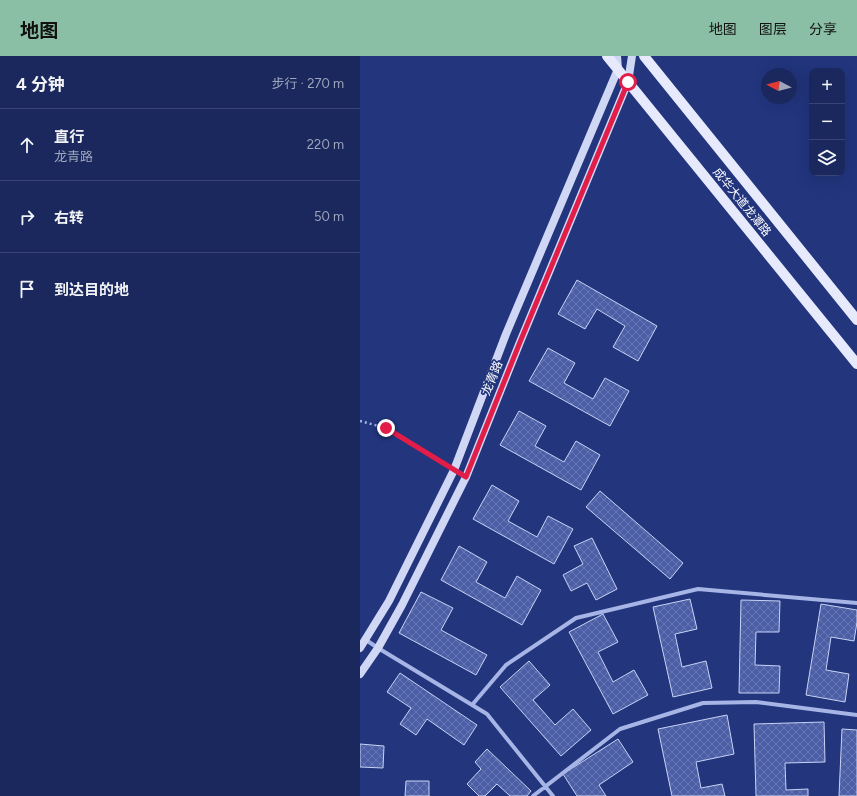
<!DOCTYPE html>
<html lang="zh">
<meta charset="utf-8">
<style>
body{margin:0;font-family:Figtree,"Noto Sans SC",sans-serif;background:#233064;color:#f1f3f6}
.controls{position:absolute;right:12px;top:12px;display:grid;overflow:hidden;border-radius:8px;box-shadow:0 4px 16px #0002}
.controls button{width:36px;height:36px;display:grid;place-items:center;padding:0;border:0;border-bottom:1px solid #384473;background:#1a285e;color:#f1f3f6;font:20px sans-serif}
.compass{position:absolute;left:401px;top:12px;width:36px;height:36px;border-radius:50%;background:#1a285e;box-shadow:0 4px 16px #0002;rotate:277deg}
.stop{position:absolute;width:12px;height:12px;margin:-9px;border:3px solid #e11d48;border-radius:50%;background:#fff}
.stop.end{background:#e11d48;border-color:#fff;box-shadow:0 1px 4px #0008}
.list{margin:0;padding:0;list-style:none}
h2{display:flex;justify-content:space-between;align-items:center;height:52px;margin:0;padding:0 16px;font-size:17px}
h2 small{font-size:13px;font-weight:400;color:#9fa6bc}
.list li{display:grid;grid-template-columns:26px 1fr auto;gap:12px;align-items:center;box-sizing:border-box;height:72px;padding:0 16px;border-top:1px solid #384473}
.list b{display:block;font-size:15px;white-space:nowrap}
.list p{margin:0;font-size:13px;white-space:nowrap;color:#9fa6bc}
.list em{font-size:13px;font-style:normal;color:#9fa6bc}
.icon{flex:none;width:22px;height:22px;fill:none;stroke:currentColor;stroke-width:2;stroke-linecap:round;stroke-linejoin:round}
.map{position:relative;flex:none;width:497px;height:740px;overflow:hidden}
header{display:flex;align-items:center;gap:24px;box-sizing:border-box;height:56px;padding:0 20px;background:#8abfa5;color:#111}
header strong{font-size:19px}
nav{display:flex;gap:22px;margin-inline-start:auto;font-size:14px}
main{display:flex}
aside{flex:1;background:#1a285e}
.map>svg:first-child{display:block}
.building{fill:url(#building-cross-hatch);stroke:#c9d3f5}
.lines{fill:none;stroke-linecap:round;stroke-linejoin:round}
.path{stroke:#a6b4e6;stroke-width:2.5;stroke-dasharray:2 3;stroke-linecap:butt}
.street{stroke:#a6b4e6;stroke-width:4}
.secondary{stroke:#d0d7f5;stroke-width:8}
.primary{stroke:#e7eafd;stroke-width:10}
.route{stroke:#e11d48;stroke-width:5}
.labels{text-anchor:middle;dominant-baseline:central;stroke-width:3.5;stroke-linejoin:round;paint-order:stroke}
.street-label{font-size:12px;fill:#fff;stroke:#22357d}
</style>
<header>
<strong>地图</strong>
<nav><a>地图</a><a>图层</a><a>分享</a></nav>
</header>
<main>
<aside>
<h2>4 分钟<small>步行 · 270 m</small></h2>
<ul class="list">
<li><svg class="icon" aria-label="ahead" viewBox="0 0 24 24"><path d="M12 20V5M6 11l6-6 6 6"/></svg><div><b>直行</b><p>龙青路</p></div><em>220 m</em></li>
<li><svg class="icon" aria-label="right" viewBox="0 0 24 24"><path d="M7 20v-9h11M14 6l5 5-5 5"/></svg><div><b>右转</b></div><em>50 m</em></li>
<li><svg class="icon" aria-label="arrive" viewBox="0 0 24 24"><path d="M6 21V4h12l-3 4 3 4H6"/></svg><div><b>到达目的地</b></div></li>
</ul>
</aside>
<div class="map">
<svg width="497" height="740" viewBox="0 0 497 740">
<defs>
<pattern id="building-cross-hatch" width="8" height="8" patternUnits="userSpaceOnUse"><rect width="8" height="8" fill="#4b5ea6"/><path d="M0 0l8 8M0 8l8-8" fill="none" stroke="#6676b3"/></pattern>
</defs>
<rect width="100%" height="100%" fill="#22357d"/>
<path class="building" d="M 217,224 L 297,270 L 278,305 L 253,291 L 265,270 L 237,253 L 225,273 L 198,258 Z
M 188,292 L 215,307 L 204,327 L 233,343 L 245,322 L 269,335 L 250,370 L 169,325 Z
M 159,355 L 186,370 L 175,390 L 204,406 L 216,385 L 240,399 L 221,434 L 140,389 Z
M 132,429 L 159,445 L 148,465 L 177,481 L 188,460 L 213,473 L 194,508 L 113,463 Z
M 240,435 L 323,507 L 310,523 L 226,451 Z
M 232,482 L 257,533 L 236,544 L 227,527 L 211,535 L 203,519 L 223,508 L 214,490 Z
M 99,490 L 127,506 L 116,526 L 145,542 L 157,520 L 181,534 L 162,569 L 81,524 Z
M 61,536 L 93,552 L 81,574 L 127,599 L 116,619 L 39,577 Z
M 330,543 L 337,573 L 315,578 L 322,611 L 346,605 L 352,632 L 313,641 L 293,551 Z
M 381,544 L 420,545 L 419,576 L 396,576 L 395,609 L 420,610 L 419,637 L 379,637 Z
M 461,548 L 497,554 L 497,566 L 494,585 L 471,581 L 466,614 L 489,618 L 485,646 L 446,639 Z
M 243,558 L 258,586 L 238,596 L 253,626 L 274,614 L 288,639 L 253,658 L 209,576 Z
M 169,605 L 190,629 L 173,644 L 195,669 L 213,653 L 231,674 L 201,700 L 140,631 Z
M 40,617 L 117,669 L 104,689 L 67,663 L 56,679 L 40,668 L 51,652 L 27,636 Z
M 367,659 L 374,698 L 336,706 L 341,732 L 362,728 L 365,740 L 312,740 L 298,673 Z
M 464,666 L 465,706 L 425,707 L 426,734 L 448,733 L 448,740 L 396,740 L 394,668 Z
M 482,673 L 497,674 L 497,740 L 479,740 Z
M 258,683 L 273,706 L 239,729 L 246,740 L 217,740 L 203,718 Z
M 0,688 L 24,690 L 23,712 L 0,711 Z
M 127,693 L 171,735 L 167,740 L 150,740 L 137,728 L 125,740 L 119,740 L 107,728 L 121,713 L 115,706 Z
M 46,725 L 69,725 L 69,740 L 45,740 Z"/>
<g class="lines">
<path class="path" d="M 0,365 L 26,372 L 86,410"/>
<path class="street" d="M 6,584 L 18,592 L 127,658 L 193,740
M 112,649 L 146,609 L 216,562 L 338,533 L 497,547
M 173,740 L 260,673 L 343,647 L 396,646 L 497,659"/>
<path class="secondary" d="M 0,592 L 29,545 L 94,414 L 146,278 L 258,13 L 257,0
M 0,618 L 18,592 L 42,549 L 106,421 L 160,286 L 268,26 L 272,0"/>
<path class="primary" d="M 247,0 L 497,308
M 284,0 L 497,264"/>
</g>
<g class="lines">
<path class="route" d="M 26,372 L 106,421 L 160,286 L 268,26"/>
</g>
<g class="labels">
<g class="street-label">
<text transform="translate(382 146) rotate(51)">成华大道龙潭路</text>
<text transform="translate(132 322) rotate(-68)">龙青路</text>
</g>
</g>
</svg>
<div class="controls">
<button>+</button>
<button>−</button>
<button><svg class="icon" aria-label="layers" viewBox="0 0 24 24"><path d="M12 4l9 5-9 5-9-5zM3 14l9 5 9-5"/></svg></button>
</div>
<svg class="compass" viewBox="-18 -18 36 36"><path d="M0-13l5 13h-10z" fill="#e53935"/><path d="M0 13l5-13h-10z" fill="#9fa6bc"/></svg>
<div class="stop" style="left:268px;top:26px"></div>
<div class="stop end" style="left:26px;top:372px"></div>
</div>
</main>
